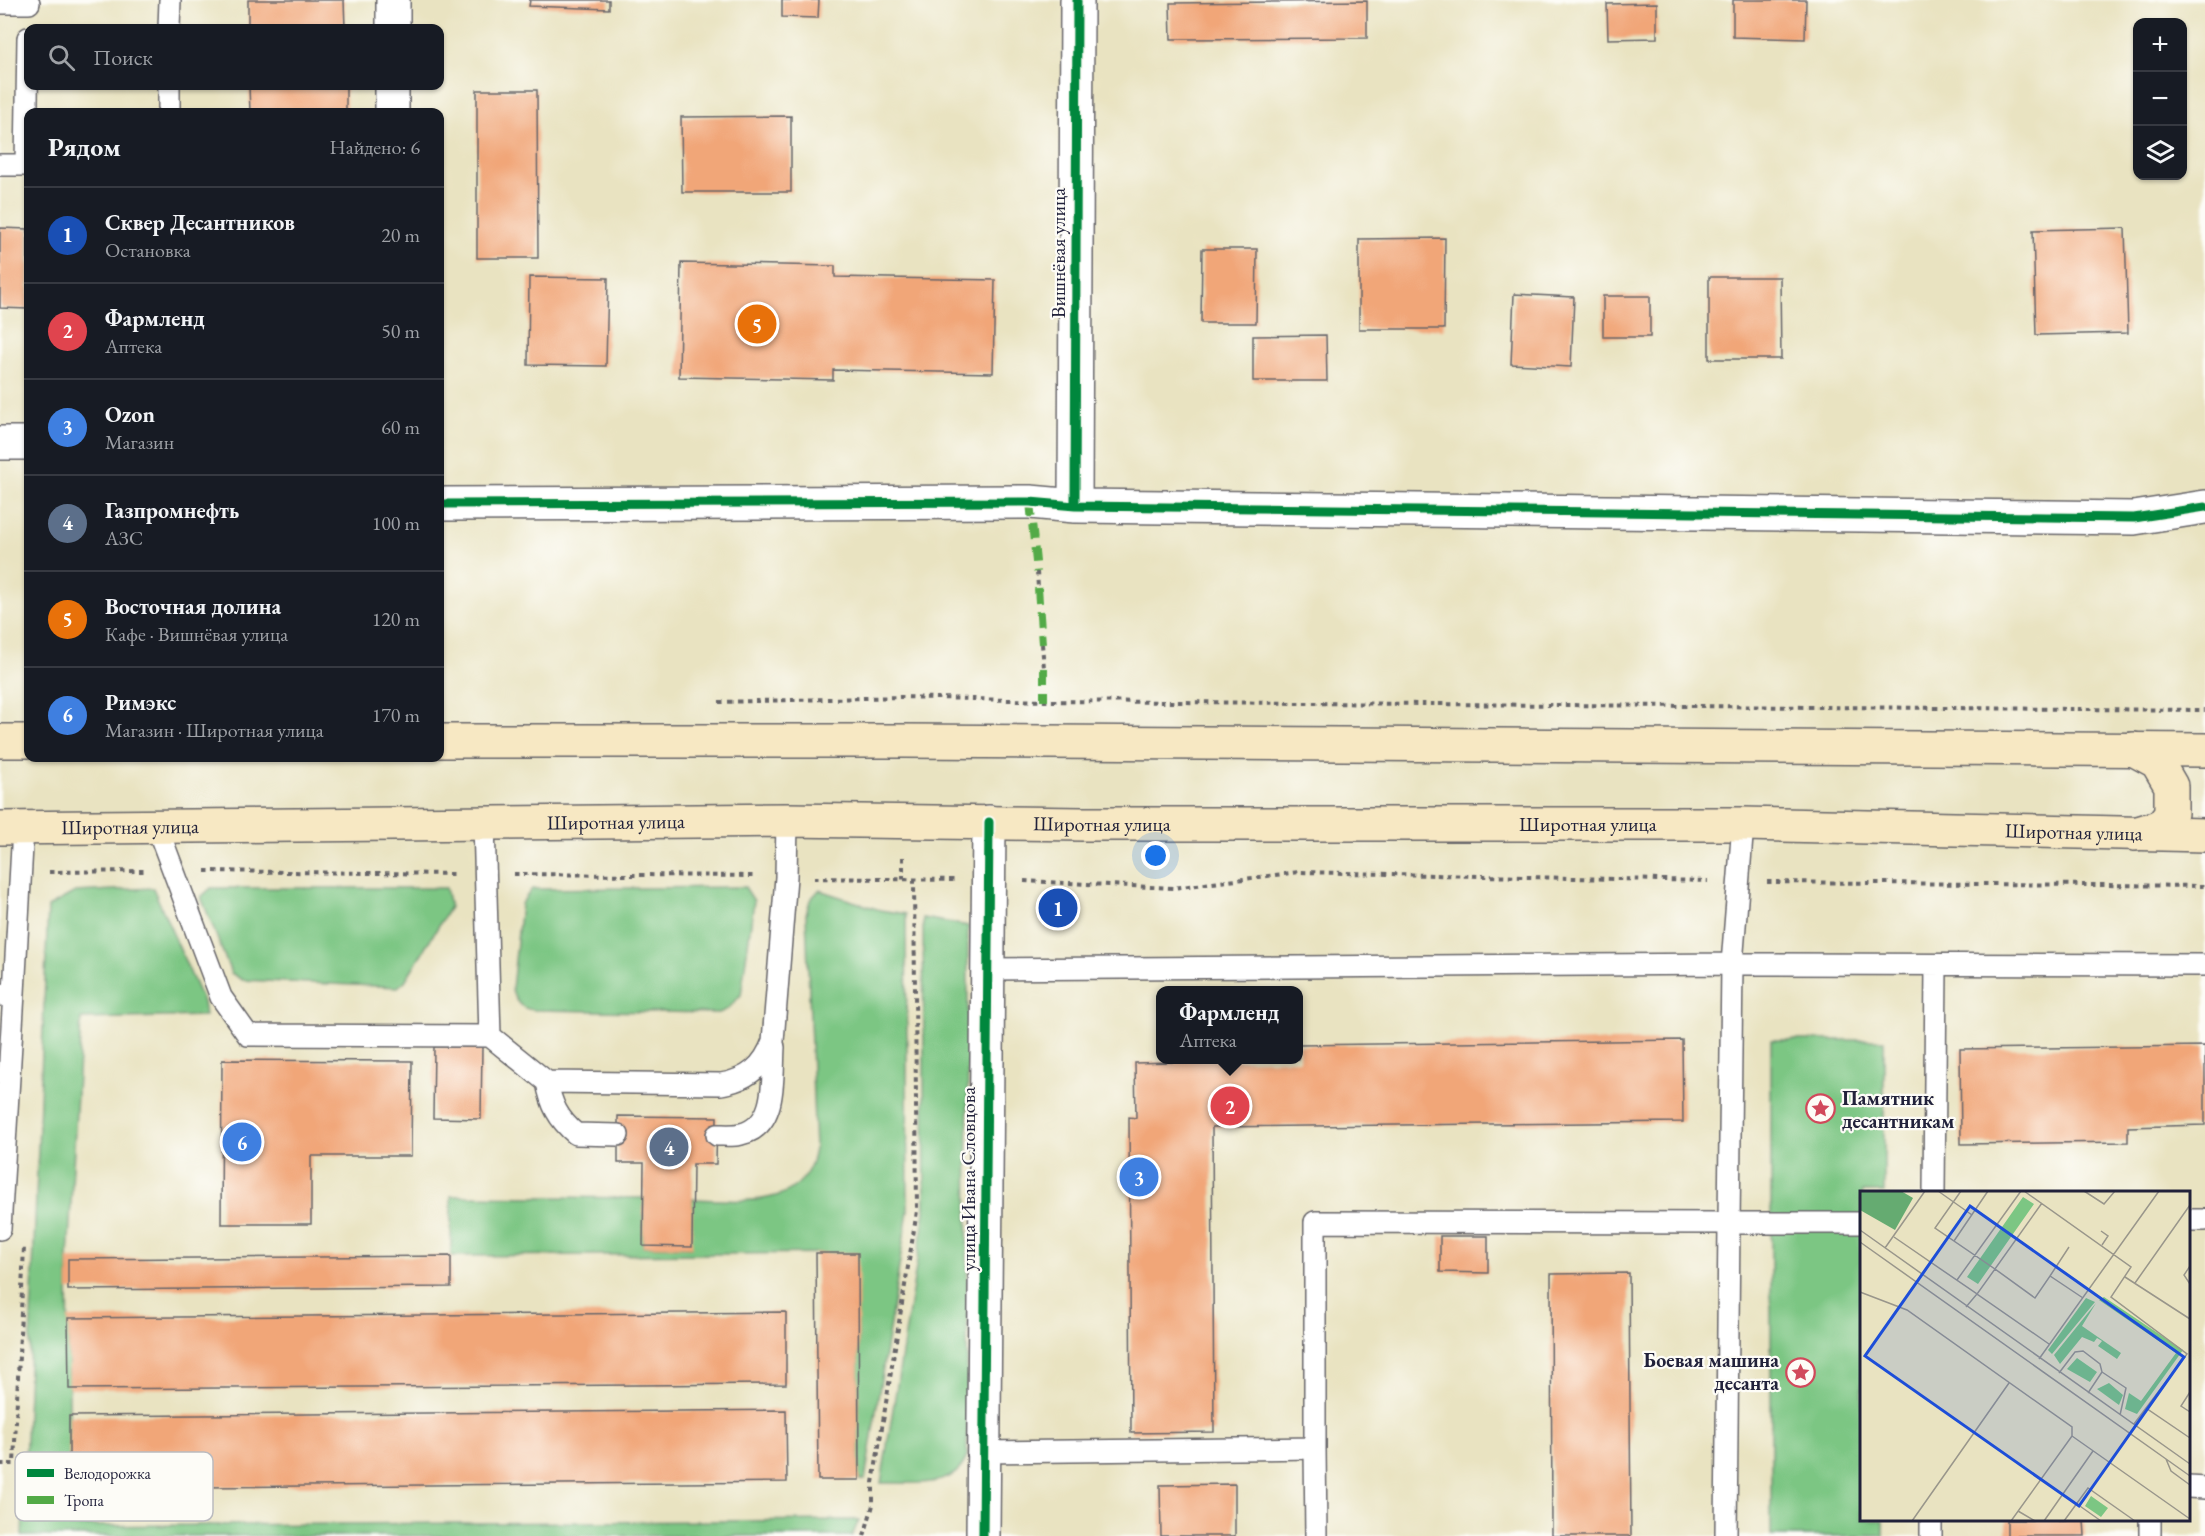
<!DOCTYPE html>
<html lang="ru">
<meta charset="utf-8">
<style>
body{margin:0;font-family:"EB Garamond",serif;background:#242831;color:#f1f3f6}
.controls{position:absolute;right:18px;top:18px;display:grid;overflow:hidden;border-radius:12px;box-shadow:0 2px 4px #0004}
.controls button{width:54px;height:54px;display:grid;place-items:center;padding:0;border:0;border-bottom:2px solid #363941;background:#171b24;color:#f1f3f6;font:30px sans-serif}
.you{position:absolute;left:1156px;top:856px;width:21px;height:21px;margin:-15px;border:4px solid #fff;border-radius:50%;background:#1a73e8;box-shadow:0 0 0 9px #1a73e833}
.badge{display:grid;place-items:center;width:39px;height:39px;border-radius:50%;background:#2563eb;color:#fff;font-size:20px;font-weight:700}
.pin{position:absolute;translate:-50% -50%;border:3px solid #fff;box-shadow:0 2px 6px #0006}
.popup{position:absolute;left:1156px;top:986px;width:147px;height:78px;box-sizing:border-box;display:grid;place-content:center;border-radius:12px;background:#171b24;filter:drop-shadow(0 2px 4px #0005);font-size:20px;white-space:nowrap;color:#9ea1a6}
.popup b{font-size:22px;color:#f1f3f6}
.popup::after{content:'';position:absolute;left:50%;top:100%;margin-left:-12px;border:12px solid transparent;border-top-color:#171b24}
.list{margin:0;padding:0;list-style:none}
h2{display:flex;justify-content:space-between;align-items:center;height:78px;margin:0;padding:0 24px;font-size:26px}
h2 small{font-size:20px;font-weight:400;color:#9ea1a6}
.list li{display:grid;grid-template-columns:39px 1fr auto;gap:18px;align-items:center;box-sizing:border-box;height:96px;padding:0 24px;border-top:2px solid #363941}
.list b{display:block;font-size:22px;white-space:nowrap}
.list p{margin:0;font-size:20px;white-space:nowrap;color:#9ea1a6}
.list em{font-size:20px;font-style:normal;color:#9ea1a6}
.icon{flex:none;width:33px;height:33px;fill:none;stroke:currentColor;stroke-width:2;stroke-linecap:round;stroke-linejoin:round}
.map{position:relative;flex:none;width:2205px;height:1536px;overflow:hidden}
.search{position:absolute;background:#171b24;box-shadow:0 2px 4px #0004;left:24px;top:24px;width:420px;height:66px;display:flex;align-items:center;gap:15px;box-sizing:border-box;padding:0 21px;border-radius:12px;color:#9ea1a6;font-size:22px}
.panel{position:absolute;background:#171b24;box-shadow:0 2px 4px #0004;left:24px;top:108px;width:420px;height:654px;border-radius:12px}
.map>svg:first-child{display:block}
.green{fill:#7cc683;stroke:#4f745f;stroke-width:1.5}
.building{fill:#f1a678}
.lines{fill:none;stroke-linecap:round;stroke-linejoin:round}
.service-casing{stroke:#68666a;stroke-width:24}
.minor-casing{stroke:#68666a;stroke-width:36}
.secondary-casing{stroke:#68666a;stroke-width:36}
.path{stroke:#68666a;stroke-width:4;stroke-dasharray:4.5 4.5;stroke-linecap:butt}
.service{stroke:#fff;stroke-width:21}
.minor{stroke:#fff;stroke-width:33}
.secondary{stroke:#f7e8c3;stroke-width:33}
.quiet{stroke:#53aa46;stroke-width:8;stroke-dasharray:15 8;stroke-linecap:butt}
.cycleway-casing{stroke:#fdfcf7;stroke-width:13}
.cycleway{stroke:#00873e;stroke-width:9}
.labels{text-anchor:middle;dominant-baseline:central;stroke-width:4.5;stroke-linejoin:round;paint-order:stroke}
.street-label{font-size:20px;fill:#22223b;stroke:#fdfcf7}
.poi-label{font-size:20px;font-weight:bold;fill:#22223b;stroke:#fdfcf7;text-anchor:start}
.inset-road{fill:none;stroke:#99968b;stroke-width:1.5}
.view{fill:#1d4ed8;fill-opacity:0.15;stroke:#1d4ed8;stroke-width:3}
.inset-edge{fill:none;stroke:#22223b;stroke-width:3}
.key{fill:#fdfcf7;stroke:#bbbbbf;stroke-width:1.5}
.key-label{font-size:16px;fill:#22223b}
</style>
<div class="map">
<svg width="2205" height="1536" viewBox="0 0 2205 1536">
<rect width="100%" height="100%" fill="#fdfcf7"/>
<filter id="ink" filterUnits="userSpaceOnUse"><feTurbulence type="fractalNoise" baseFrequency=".0167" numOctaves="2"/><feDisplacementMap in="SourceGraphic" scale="12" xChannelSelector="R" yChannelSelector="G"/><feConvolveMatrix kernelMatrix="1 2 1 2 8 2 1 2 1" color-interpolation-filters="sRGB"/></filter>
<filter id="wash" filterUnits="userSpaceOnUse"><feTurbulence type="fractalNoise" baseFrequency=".008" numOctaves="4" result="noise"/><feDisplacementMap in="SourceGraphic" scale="24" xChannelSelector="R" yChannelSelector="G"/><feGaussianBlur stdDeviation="1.35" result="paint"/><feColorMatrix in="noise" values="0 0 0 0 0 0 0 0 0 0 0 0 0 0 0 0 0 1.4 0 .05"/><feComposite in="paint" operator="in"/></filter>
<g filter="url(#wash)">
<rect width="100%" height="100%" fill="#e9e3c1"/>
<path class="green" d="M 745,887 L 754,901 L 741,995 L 728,1009 L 719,1013 L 534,1010 C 521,1009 515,1002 512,989 L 521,904 L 532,889 Z
M 153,888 L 203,1002 L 205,1016 L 81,1019 L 68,1259 L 70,1526 L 859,1520 L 852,1536 L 22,1536 L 48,907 L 75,892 Z
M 211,888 L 446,888 L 450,907 L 405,981 L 398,987 L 242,980 L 231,973 L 201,897 Z
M 819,890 L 880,910 L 906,914 L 908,1211 L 865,1480 L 859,1480 L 857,1253 L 451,1256 L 451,1196 L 644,1198 L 643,1246 L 691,1247 L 692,1199 C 741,1200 805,1212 815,1149 L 806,914 L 810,900 Z
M 923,918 L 968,926 L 967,1455 C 957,1491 910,1482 881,1483 L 925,1212 Z
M 1771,1040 L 1884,1040 L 1884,1192 L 1862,1192 L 1862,1520 L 1883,1520 L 1883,1536 L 1771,1536 Z"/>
<g id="blocks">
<path class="building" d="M 248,0 L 344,0 L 345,28 L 248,28 Z
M 530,0 L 609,0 L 609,9 L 529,6 Z
M 782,0 L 819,0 L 818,18 L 782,17 Z
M 1733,0 L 1806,0 L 1805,39 L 1733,37 Z
M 1367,1 L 1367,38 L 1171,39 L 1170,3 Z
M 1657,3 L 1657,38 L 1608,39 L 1607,4 Z
M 249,86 L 346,86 L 346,112 L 250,112 Z
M 477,90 L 537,90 L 538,258 L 477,258 Z
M 791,116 L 791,192 L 682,192 L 681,117 Z
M 0,228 L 28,229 L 28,309 L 0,308 Z
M 2125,228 L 2128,333 L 2036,335 L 2033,230 Z
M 1445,238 L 1444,329 L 1359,329 L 1359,239 Z
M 1202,249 L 1257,249 L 1256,323 L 1201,323 Z
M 681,263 L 835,266 L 835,277 L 995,280 L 993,373 L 833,370 L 833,380 L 679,377 Z
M 529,277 L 608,278 L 606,366 L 528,365 Z
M 1709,277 L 1780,277 L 1781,359 L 1709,359 Z
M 1514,294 L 1574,297 L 1571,367 L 1511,364 Z
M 1603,296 L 1650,296 L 1650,337 L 1603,337 Z
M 1326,335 L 1327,381 L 1253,381 L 1253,336 Z
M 1682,1040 L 1683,1122 L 1212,1127 L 1214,1432 L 1131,1433 L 1129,1117 L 1136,1118 L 1135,1063 L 1172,1062 L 1172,1060 L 1299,1060 L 1299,1045 Z
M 2205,1046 L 2205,1125 L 2128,1127 L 2128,1142 L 1961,1144 L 1960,1049 Z
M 434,1047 L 482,1047 L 481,1119 L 433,1118 Z
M 222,1060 L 412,1061 L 411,1156 L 311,1156 L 311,1224 L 221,1224 Z
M 618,1116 L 717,1117 L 716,1164 L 693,1164 L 692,1247 L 643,1246 L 644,1163 L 618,1163 Z
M 1440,1236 L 1488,1236 L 1488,1273 L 1440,1272 Z
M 816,1253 L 858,1253 L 859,1480 L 818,1480 Z
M 451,1256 L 451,1287 L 68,1290 L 68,1259 Z
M 1629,1273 L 1631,1536 L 1552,1536 L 1551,1274 Z
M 786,1312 L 786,1384 L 69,1389 L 68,1318 Z
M 786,1410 L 787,1482 L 69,1488 L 69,1416 Z
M 1235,1484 L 1235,1536 L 1161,1536 L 1160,1485 Z
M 2007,1520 L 2084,1520 L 2085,1536 L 2007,1536 Z"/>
</g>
</g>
<g filter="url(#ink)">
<use href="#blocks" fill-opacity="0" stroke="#68666a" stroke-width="1.5"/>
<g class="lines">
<defs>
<path id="service" d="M 0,3 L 29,3
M 169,28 L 170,0
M 169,112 L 169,86
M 0,165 L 26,165 L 28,38
M 484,823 L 490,1036 L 547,1082 L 721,1084 C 748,1080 764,1066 773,1041 L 786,877 L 787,820
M 1743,824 L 1732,964 L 2205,965
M 157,827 L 221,997 L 248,1035 L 490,1036
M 14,993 L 23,828
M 0,995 L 14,993 L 0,1229
M 547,1082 C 551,1104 558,1119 576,1134 L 618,1135
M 717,1135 C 724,1135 733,1136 741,1134 C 778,1126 772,1077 774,1047
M 1934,1192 L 1936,966
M 2188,1220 L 2205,1220
M 1315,1448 L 1316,1536
M 984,1452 L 1315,1448 L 1315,1222 L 1729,1223 L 1732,964 L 988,969
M 2188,1487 L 2205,1488
M 2150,1520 L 2150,1536
M 1726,1536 L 1729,1223 L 1862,1223
M 1931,1536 L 1931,1520"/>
<path id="minor" d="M 393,28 L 393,0
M 392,112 L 392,86
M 0,443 L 28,443
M 440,504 L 1030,502 L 1075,506 L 2134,518 L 2205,507
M 1075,506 L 1077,0
M 983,1536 L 989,822"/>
<g id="secondary">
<path d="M 0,741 L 28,741"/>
<path d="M 440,741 L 903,741 L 2205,750"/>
<path d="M 2133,749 L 2157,762 L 2171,786 L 2171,813 L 2161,826 L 2135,834"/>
<path id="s1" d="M 0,828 L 787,820 L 1083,824 L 1743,824 L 2205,835"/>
</g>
</defs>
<use href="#service" class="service-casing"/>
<use href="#minor" class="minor-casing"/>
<use href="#secondary" class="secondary-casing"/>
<path class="path" d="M 1037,572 L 1038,588
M 1042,644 L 1044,668
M 719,702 L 903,697 L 1044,701 L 2205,710
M 903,857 L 903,880
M 205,871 L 456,874
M 49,872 L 144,871
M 514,874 L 756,876
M 814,878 L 954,880
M 1024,881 L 1173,888 L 1299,872 L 1708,881
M 1767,882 L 2205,886
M 0,1464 L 14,1464 L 24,1247
M 864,1536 L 873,1505 L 873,1483 L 917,1211 L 914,881"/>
<use href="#service" class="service"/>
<use href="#minor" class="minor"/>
<use href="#secondary" class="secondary"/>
<path class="quiet" d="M 1030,502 L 1037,572
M 1038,588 L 1042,644
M 1044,668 L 1044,701"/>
<defs>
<path id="cycleway" d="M 440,504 L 1030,502 L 1075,506 L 2134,518 L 2205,507
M 1075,506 L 1077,0
M 983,1536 L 989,822"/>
</defs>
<use href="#cycleway" class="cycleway-casing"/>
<use href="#cycleway" class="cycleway"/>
</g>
</g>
<defs>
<symbol id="sight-ring" viewBox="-11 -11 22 22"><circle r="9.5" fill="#fdfcf7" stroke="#d1495b" stroke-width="1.5"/><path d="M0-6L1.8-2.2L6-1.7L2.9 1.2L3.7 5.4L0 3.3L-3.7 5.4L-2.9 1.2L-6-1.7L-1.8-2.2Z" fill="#d1495b"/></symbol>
</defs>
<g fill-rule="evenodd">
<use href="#sight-ring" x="1804" y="1092" width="33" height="33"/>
<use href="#sight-ring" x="1784" y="1356" width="33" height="33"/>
</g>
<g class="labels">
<g class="street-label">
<text transform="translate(1058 253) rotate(-90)">Вишнёвая улица</text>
<text stroke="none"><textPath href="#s1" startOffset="616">Широтная улица</textPath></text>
<text stroke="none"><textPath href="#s1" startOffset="1102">Широтная улица</textPath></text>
<text stroke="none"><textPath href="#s1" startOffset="1588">Широтная улица</textPath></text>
<text stroke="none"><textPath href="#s1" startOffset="130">Широтная улица</textPath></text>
<text stroke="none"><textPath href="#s1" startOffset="2074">Широтная улица</textPath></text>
<text transform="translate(968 1179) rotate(-90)">улица Ивана Словцова</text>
</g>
<g class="poi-label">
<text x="1842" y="1098">Памятник<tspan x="1842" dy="23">десантникам</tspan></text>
<text x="1779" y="1360" text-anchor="end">Боевая машина<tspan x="1779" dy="23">десанта</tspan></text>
</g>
</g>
<g transform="translate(1860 1191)">
<rect width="330" height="330" fill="#e9e3c1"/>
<path d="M 163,6 L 174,13 L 118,93 L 107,86 ZM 244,106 L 323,159 L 277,223 L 265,218 L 269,202 L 281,210 L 316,162 L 239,109 ZM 226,107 L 235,111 L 192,163 L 188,159 ZM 236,112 L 222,135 L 261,162 L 257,168 L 238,155 L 242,150 L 237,147 L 234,151 L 222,146 L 200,173 L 194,164 ZM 217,167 L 237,181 L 230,191 L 207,178 ZM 249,192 L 263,204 L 259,214 L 237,198 ZM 231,305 L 248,317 L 241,326 L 225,315 Z" fill="#7cc683"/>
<path d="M 0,0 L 41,0 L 53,7 L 35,39 L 0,19 Z" fill="#65ab71"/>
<path class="inset-road" d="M 78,0 L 112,24M 101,0 L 75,37 L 135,78 L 182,12M 164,0 L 271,76 L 251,106 L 327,163 L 286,217 L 330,247M 224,0 L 244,13 L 255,0M 0,39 L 330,273M 241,40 L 248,45 L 242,54M 34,46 L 117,103 L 106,116M 94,50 L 128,0M 0,51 L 330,285M 25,57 L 65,0M 330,75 L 324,84 L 330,93M 190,85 L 209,56M 265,86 L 330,128M 97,89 L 161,0M 275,92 L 330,14M 0,101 L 47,119 L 212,236 L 212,245M 189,153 L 117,103 L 135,78 L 175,107 L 190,85 L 223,107M 179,168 L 299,0M 242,181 L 266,197 L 260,224M 199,182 L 215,161 L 223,160 L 240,173 L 242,181 L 228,202M 330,201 L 321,215 L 330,221M 274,233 L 286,217M 212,245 L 330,328M 306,268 L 311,280 L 330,294M 217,313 L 241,330M 158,320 L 175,330M 52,330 L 149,192M 151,330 L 212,245M 184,330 L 233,260M 204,330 L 228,297 L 275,330"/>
<path class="view" d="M 110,15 L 324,166 L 219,315 L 5,165 Z"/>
<rect width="330" height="330" class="inset-edge"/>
</g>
<rect x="15" y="1452" width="198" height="69" rx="9" class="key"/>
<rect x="27" y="1469" width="27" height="8" fill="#00873e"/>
<rect x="27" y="1496" width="27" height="8" fill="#53aa46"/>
<g class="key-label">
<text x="64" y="1479">Велодорожка</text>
<text x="64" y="1506">Тропа</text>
</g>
</svg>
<div class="controls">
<button>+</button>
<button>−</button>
<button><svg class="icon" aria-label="layers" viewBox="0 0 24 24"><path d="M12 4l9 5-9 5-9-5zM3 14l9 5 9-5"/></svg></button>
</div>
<div class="you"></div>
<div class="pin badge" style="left:1058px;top:908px;background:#1a4fb4">1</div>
<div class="pin badge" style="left:1230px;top:1106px;background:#e0444e">2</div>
<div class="popup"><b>Фармленд</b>Аптека</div>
<div class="pin badge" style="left:1139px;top:1177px;background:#3f7fe0">3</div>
<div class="pin badge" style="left:669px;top:1147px;background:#5c6f8a">4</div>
<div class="pin badge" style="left:757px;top:324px;background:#e8710a">5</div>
<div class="pin badge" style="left:242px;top:1142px;background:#3f7fe0">6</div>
<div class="search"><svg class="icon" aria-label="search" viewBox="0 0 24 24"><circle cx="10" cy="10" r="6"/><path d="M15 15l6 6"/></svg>Поиск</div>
<section class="panel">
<h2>Рядом<small>Найдено: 6</small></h2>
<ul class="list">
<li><span class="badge" style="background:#1a4fb4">1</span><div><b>Сквер Десантников</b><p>Остановка</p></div><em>20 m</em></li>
<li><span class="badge" style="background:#e0444e">2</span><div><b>Фармленд</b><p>Аптека</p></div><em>50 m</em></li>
<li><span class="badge" style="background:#3f7fe0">3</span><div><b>Ozon</b><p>Магазин</p></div><em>60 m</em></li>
<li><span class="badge" style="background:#5c6f8a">4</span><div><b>Газпромнефть</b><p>АЗС</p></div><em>100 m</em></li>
<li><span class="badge" style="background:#e8710a">5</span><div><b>Восточная долина</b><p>Кафе · Вишнёвая улица</p></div><em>120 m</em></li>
<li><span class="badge" style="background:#3f7fe0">6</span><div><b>Римэкс</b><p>Магазин · Широтная улица</p></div><em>170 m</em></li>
</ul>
</section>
</div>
